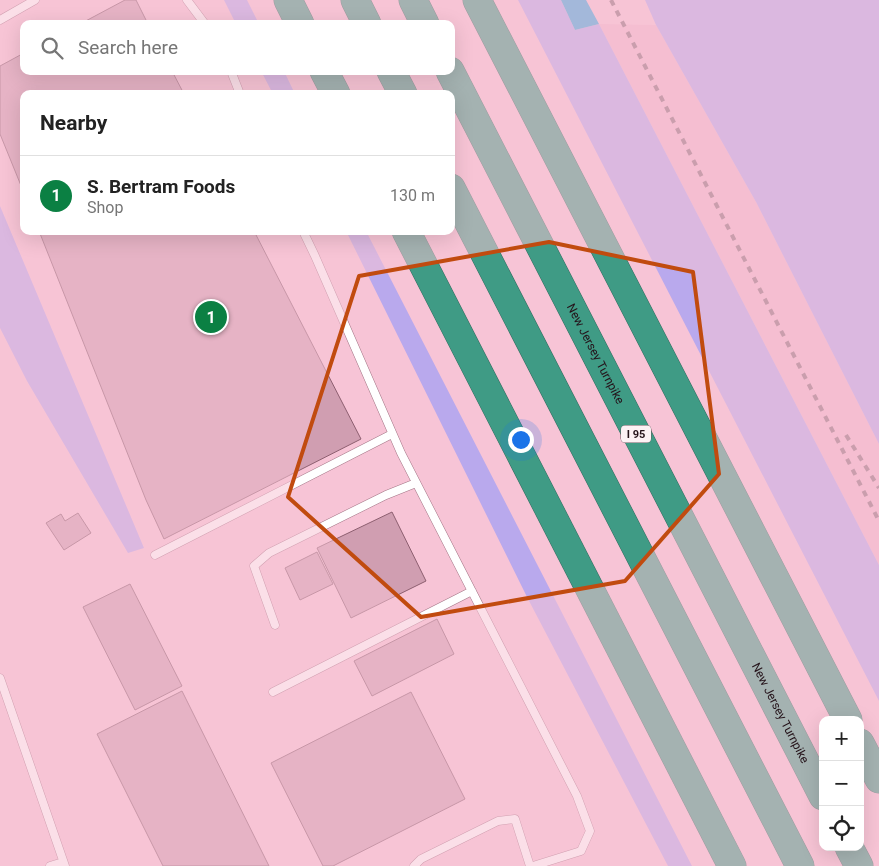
<!DOCTYPE html>
<meta charset="utf-8">
<style>
body{margin:0;font-family:Roboto,sans-serif;background:#f2f2f2;color:#222}
.controls{position:absolute;right:15px;bottom:15px;display:grid;overflow:hidden;border-radius:10px;box-shadow:0 5px 20px #0002}
.controls button{width:45px;height:45px;display:grid;place-items:center;padding:0;border:0;border-bottom:1px solid #e0e0e0;background:#fff;color:#222;font:25px sans-serif}
.you{position:absolute;left:520px;top:439px;width:18px;height:18px;margin:-12px;border:4px solid #fff;border-radius:50%;background:#1a73e8;box-shadow:0 0 0 8px #1a73e833}
.badge{display:grid;place-items:center;width:32px;height:32px;border-radius:50%;background:#0b8043;color:#fff;font-size:16px;font-weight:700}
.pin{position:absolute;translate:-50% -50%;border:2px solid #fff;box-shadow:0 1px 5px #0006}
.list{margin:0;padding:0;list-style:none}
h2{display:flex;justify-content:space-between;align-items:center;height:65px;margin:0;padding:0 20px;font-size:21px}
h2 small{font-size:16px;font-weight:400;color:#767676}
.list li{display:grid;grid-template-columns:32px 1fr auto;gap:15px;align-items:center;box-sizing:border-box;height:80px;padding:0 20px;border-top:1px solid #e0e0e0}
.list b{display:block;font-size:19px;white-space:nowrap}
.list p{margin:0;font-size:16px;white-space:nowrap;color:#767676}
.list em{font-size:16px;font-style:normal;color:#767676}
.icon{flex:none;width:28px;height:28px;fill:none;stroke:currentColor;stroke-width:2;stroke-linecap:round;stroke-linejoin:round}
.map{position:relative;flex:none;width:879px;height:866px;overflow:hidden}
.search{position:absolute;background:#fff;box-shadow:0 5px 20px #0002;left:20px;top:20px;width:435px;height:55px;display:flex;align-items:center;gap:12px;box-sizing:border-box;padding:0 18px;border-radius:10px;color:#767676;font-size:19px}
.panel{position:absolute;background:#fff;box-shadow:0 5px 20px #0002;left:20px;top:90px;width:435px;height:145px;border-radius:10px}
.map>svg:first-child{display:block}
.built{fill:#f1b6cc}
.green{fill:#b9a9ed}
.water{fill:#3ca8df}
.building{fill:#d09eb1;stroke:#8d5f70}
.lines{fill:none;stroke-linecap:round;stroke-linejoin:round}
.service-casing{stroke:#a47586;stroke-width:9}
.motorway-casing{stroke:#366b60;stroke-width:29}
.service{stroke:#fff;stroke-width:8}
.motorway{stroke:#3f9b85;stroke-width:28}
.rail{stroke:#93707d;stroke-width:4;stroke-dasharray:6 6;stroke-linecap:butt}
.marked{fill:none;stroke:#c14b0f;stroke-width:4;stroke-linejoin:round}
.labels{text-anchor:middle;dominant-baseline:central;stroke-width:4;stroke-linejoin:round;paint-order:stroke}
.shield{fill:#fdf2f5;stroke:#66565c;stroke-width:1}
.shield-label{font-size:11px;font-weight:bold;fill:#25131a}
.street-label{font-size:12px;fill:#25131a;stroke:#fdf2f5}
</style>
<div class="map">
<svg width="879" height="866" viewBox="0 0 879 866">
<rect width="100%" height="100%" fill="#f7c4d6"/>
<path class="built" d="M 599,24 L 656,25 L 756,202 L 879,444 L 879,565 Z"/>
<path class="green" d="M 224,0 L 247,0 L 259,24 L 236,24 Z
M 518,0 L 561,0 L 575,30 L 599,24 L 879,565 L 879,701 Z
M 645,0 L 879,0 L 879,444 L 756,202 L 656,25 Z
M 261,71 L 284,71 L 295,94 L 273,94 Z
M 0,206 L 144,548 L 128,553 L 27,381 L 0,328 Z
M 346,231 L 366,231 L 692,866 L 668,866 L 528,599 Z"/>
<path class="water" d="M 561,0 L 586,0 L 599,24 L 575,30 Z"/>
<path class="building" d="M 125,0 L 136,0 L 148,24 L 80,24 Z
M 24,53 L 24,71 L 172,71 L 184,94 L 24,94 L 24,193 L 0,134 L 0,66 Z
M 39,231 L 254,231 L 361,439 L 164,539 L 146,500 Z
M 392,512 L 426,581 L 351,618 L 317,548 Z
M 78,513 L 91,533 L 64,550 L 46,523 L 61,514 L 65,521 Z
M 317,552 L 333,584 L 300,600 L 285,568 Z
M 130,584 L 182,686 L 135,710 L 83,607 Z
M 437,619 L 454,654 L 372,696 L 354,661 Z
M 182,691 L 269,866 L 163,866 L 97,734 Z
M 411,692 L 465,799 L 333,866 L 323,866 L 271,763 Z"/>
<g class="lines">
<defs>
<path id="service" d="M 187,0 L 205,24
M 0,20 L 35,0
M 231,71 L 240,94
M 303,231 L 315,256 L 401,453 L 577,796 L 590,831 L 581,851 L 533,866
M 155,555 L 392,434
M 275,625 L 254,566 L 269,553 L 386,495 L 416,483
M 0,678 L 65,866
M 273,692 L 472,591
M 50,866 L 63,862
M 414,866 L 421,859 L 498,821 L 515,819 L 530,866"/>
<g id="motorway">
<path d="M 288,0 L 300,24"/>
<path d="M 355,0 L 367,24"/>
<path d="M 413,0 L 425,24"/>
<path d="M 477,0 L 848,720"/>
<path d="M 324,71 L 336,94"/>
<path d="M 391,71 L 403,94"/>
<path id="s1" d="M 450,71 L 823,796"/>
<path d="M 451,188 L 800,866"/>
<path d="M 406,231 L 732,866"/>
<path d="M 860,743 L 879,779"/>
<path d="M 849,847 L 859,866"/>
</g>
</defs>
<use href="#service" class="service-casing"/>
<use href="#motorway" class="motorway-casing"/>
<use href="#service" class="service"/>
<use href="#motorway" class="motorway"/>
<path class="rail" d="M 611,0 L 879,521
M 846,435 L 879,488"/>
</g>
<path d="M0 0H879V866H0ZM 549,242 L 693,272 L 719,474 L 625,581 L 421,617 L 288,497 L 359,276 Z" fill="#f7c4d6" fill-opacity=".55" fill-rule="evenodd"/>
<path class="marked" d="M 549,242 L 693,272 L 719,474 L 625,581 L 421,617 L 288,497 L 359,276 Z"/>
<g class="labels">
<rect class="shield" x="621" y="425.5" width="30" height="17" rx="4"/>
<g class="shield-label">
<text x="636" y="434">I 95</text>
</g>
<g class="street-label">
<text stroke="none"><textPath href="#s1" startOffset="318">New Jersey Turnpike</textPath></text>
<text stroke="none"><textPath href="#s1" startOffset="722">New Jersey Turnpike</textPath></text>
</g>
</g>
</svg>
<div class="controls">
<button>+</button>
<button>−</button>
<button><svg class="icon" aria-label="locate" viewBox="0 0 24 24"><circle cx="12" cy="12" r="6"/><path d="M12 2v4M12 18v4M2 12h4M18 12h4"/></svg></button>
</div>
<div class="you"></div>
<div class="pin badge" style="left:211px;top:317px">1</div>
<div class="search"><svg class="icon" aria-label="search" viewBox="0 0 24 24"><circle cx="10" cy="10" r="6"/><path d="M15 15l6 6"/></svg>Search here</div>
<section class="panel">
<h2>Nearby<small></small></h2>
<ul class="list">
<li><span class="badge">1</span><div><b>S. Bertram Foods</b><p>Shop</p></div><em>130 m</em></li>
</ul>
</section>
</div>
